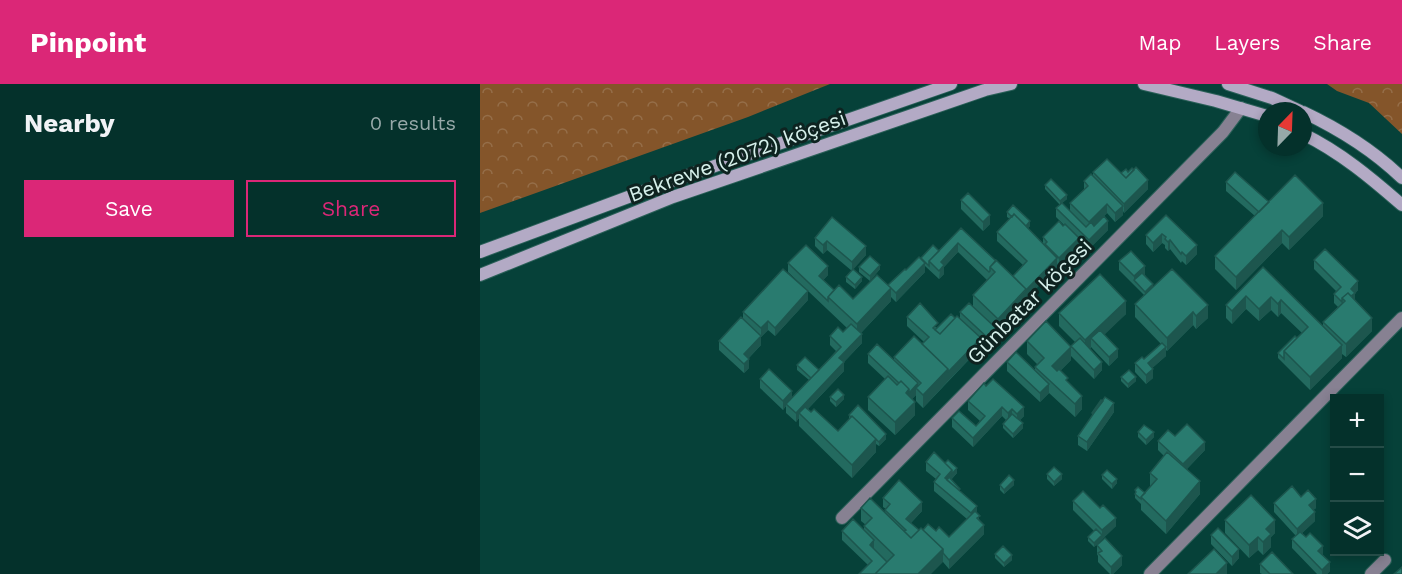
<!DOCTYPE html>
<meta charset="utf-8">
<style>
body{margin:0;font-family:"Work Sans",sans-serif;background:#0d3933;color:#f1f3f6}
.controls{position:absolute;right:18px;bottom:18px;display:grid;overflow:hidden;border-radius:0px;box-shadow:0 3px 9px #0003}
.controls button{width:54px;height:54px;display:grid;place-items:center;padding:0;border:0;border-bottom:2px solid #254c47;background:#04312b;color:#f1f3f6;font:30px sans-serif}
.compass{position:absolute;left:778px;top:18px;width:54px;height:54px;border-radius:50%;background:#04312b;box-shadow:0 3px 9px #0003;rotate:23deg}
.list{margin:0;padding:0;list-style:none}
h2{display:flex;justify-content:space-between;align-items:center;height:78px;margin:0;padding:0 24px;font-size:26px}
h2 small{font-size:20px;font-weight:400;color:#97a9a9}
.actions{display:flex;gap:12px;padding:18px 24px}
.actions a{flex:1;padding:14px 0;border:2px solid #db2777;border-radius:0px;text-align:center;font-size:21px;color:#db2777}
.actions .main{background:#db2777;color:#fff}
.icon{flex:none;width:33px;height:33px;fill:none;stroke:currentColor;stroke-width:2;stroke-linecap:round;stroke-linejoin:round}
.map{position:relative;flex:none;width:922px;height:490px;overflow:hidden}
header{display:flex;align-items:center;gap:36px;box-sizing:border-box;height:84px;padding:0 30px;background:#db2777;color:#fff}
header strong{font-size:28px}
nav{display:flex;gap:33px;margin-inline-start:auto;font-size:21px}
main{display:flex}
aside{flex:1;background:#04312b}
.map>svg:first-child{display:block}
.forest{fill:url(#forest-crowns)}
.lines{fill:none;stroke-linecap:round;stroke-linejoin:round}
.street-casing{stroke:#2b6059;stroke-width:14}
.secondary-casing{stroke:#2b6059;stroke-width:14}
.street{stroke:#878192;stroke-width:12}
.secondary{stroke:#b3aac5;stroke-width:12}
.wall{fill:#236a5f}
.shaded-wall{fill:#1d564e}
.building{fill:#297b6f;stroke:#1d564e;stroke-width:1.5}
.labels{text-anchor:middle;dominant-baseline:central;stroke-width:6;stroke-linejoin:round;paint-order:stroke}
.street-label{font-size:21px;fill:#d6f0eb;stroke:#0e2320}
</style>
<header>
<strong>Pinpoint</strong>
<nav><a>Map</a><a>Layers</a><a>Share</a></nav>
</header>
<main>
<aside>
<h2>Nearby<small>0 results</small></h2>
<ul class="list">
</ul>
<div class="actions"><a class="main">Save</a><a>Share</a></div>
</aside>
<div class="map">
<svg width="922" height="490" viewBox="0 0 922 490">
<defs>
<pattern id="forest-crowns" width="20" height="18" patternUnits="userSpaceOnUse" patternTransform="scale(1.5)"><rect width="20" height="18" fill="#84552a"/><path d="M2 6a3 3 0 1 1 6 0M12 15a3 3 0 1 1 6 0" fill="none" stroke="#956e49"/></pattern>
</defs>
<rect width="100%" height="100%" fill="#064139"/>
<path class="forest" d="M 0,0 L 350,0 L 268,33 L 0,129 Z
M 847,0 L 922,0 L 922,50 L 889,19 L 857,7 Z"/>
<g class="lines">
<defs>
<path id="street" d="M 362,434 L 743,48 L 761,24
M 670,490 L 922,234
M 891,490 L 905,476"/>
<path id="secondary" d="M 664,0 L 736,17 L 787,32
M 748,0 L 792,14 L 820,27
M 823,28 C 859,45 893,66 922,94
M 823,50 C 860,68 891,94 922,121
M 0,168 L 186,99 L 471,0
M 0,191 L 193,113 L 505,6 L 531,0"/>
</defs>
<use href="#street" class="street-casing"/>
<use href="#secondary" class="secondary-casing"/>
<use href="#street" class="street"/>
<use href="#secondary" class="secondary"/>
</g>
<path class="wall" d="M 613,88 L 641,89 L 668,105 L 644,129 L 643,127 L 643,131 L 635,138 L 627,129 L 614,142 L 628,146 L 609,165 L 599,155 L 599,163 L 579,183 L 577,180 L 577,183 L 546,215 L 546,218 L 518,248 L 518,255 L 509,264 L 501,257 L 501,263 L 443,324 L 436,317 L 436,311 L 432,315 L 435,331 L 415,351 L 388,326 L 388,313 L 405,295 L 388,279 L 388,270 L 414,277 L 414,273 L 442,260 L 444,258 L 427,242 L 427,233 L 458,244 L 475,234 L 480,234 L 480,228 L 493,223 L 493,211 L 507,196 L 478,168 L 464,183 L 464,190 L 459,195 L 445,182 L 445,188 L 416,218 L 411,213 L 411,217 L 381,249 L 382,259 L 364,278 L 364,287 L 328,325 L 358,347 L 369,335 L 369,331 L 406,355 L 399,362 L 396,360 L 396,368 L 372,394 L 319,342 L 319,334 L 316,338 L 306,329 L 306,322 L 303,326 L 280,304 L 280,295 L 312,314 L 329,296 L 317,286 L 317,281 L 339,286 L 356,267 L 350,261 L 350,252 L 363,248 L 367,244 L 308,188 L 308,179 L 348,191 L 343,196 L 354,206 L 373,215 L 408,202 L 426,186 L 441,176 L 441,174 L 459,167 L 481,144 L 533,192 L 543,181 L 517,157 L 517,148 L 530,135 L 527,133 L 527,128 L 550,142 L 548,144 L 563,160 L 563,153 L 584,141 L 576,133 L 576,124 L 580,121 L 565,105 L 565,101 L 587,115 L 582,119 L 590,128 L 590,119 L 604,106 L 604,97 L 613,92 Z
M 746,98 L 789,118 L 843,132 L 809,166 L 802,159 L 756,206 L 735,185 L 735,172 L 775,132 L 746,107 Z
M 481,116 L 510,140 L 503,147 L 481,125 Z
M 686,131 L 717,170 L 706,181 L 702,177 L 701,179 L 690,165 L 688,167 L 685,164 L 685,161 L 682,159 L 673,168 L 666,160 L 666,151 Z
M 352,133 L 386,171 L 373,185 L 382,197 L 375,205 L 366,198 L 366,193 L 372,187 L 347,166 L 343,170 L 335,162 L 335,154 Z
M 834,176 L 878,206 L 875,209 L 875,217 L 892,247 L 866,273 L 862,270 L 862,274 L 830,306 L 798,274 L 798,269 L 822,249 L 801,229 L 798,233 L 791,226 L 779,237 L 766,225 L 752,240 L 746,234 L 746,221 L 783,183 L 843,242 L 843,238 L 858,223 L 854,219 L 854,210 L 856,207 L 834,185 Z
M 639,177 L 665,191 L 673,203 L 728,234 L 716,245 L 713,241 L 687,267 L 686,266 L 686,272 L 672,284 L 673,294 L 666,300 L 655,288 L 655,279 L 664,275 L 681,260 L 655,233 L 655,220 L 664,211 L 639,186 Z
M 379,183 L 400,185 L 390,197 L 379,188 Z
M 328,216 L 295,252 L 288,246 L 281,253 L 281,261 L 268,275 L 269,284 L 264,289 L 239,266 L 239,257 L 263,235 L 263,228 Z
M 579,229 L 646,230 L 624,250 L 638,273 L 629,282 L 611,263 L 610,265 L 622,286 L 614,295 L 591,272 L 591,276 L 580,287 L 588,299 L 602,325 L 595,333 L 569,309 L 560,318 L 527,287 L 527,278 L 555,287 L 555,283 L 558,281 L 547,270 L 547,257 L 591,262 L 595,258 L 579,242 Z
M 641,293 L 656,297 L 648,304 L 641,297 Z
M 504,299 L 544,332 L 540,336 L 543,344 L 533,354 L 523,344 L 523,340 L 526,336 L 522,332 L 493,363 L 472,343 L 472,334 L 496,342 L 500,337 L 488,326 L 488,317 Z
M 350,313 L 364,315 L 356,323 L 350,317 Z
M 634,328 L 607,367 L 598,361 L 598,352 L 612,332 L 612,329 Z
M 658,348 L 674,353 L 666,361 L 658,353 Z
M 695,352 L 725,366 L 707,385 L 720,410 L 686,450 L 661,426 L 661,420 L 655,414 L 655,406 L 665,409 L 670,403 L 670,389 L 684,372 L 678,366 L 678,357 Z
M 446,378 L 477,389 L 471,396 L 497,429 L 504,450 L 469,485 L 463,478 L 388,481 L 362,456 L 362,447 L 384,446 L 384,442 L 386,441 L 381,437 L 381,424 L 405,428 L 406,425 L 403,423 L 403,414 L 442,427 L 431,439 L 439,446 L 456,447 L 469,453 L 487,435 L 454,407 L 454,398 L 456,395 L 446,387 Z
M 567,390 L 582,395 L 574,402 L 567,395 Z
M 622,391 L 637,399 L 632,405 L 622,395 Z
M 520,401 L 534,401 L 524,410 L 520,406 Z
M 821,413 L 836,424 L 833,426 L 835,437 L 822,449 L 843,471 L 850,487 L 847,490 L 837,490 L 812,464 L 812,455 L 816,452 L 794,428 L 794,419 Z
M 593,417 L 636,442 L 614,463 L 608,457 L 608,453 L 614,447 L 593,426 Z
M 745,436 L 795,449 L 791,453 L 791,463 L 783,471 L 778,466 L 769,474 L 745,449 Z
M 731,451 L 759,474 L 752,482 L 731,460 Z
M 617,461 L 642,481 L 633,490 L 630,490 L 618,478 L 618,472 L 617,470 Z
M 515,470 L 532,476 L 524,483 L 515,474 Z
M 780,480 L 813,490 L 782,490 L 780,489 Z"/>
<path class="shaded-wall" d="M 668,96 L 668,105 L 644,129 L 644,120 Z
M 587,111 L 587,115 L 580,121 L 580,117 Z
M 843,119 L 843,132 L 809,166 L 809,153 Z
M 627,120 L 627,129 L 609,147 L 609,138 Z
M 643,122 L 643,131 L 635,138 L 635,129 Z
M 510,131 L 510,140 L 503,147 L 503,138 Z
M 550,137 L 550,142 L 544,149 L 544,144 Z
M 628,137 L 628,146 L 609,165 L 609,156 Z
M 802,146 L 802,159 L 756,206 L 756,193 Z
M 682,150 L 682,159 L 673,168 L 673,159 Z
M 599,154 L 599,163 L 579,183 L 579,174 Z
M 690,156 L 690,165 L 688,167 L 688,158 Z
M 347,157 L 347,166 L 343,170 L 343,161 Z
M 478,159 L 478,168 L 464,183 L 464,190 L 459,195 L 461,178 Z
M 717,161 L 717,170 L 706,181 L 706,172 Z
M 386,162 L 386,171 L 372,187 L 372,178 Z
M 577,174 L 577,183 L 546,215 L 546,218 L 518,248 L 518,235 Z
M 445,179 L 445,188 L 416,218 L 416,209 Z
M 400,181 L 400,185 L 390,197 L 390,192 Z
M 348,182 L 348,191 L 339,201 L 339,192 Z
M 665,182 L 665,191 L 656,199 L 654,196 L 654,192 Z
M 382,193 L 382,197 L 375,205 L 375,201 Z
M 878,197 L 878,206 L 875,210 L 875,218 L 865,226 L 871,205 Z
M 673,200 L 673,205 L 665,212 L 665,208 Z
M 411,204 L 411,217 L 377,253 L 377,240 Z
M 328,207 L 328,216 L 295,252 L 295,244 Z
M 766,212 L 766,225 L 752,240 L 752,227 Z
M 791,213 L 791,226 L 779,237 L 779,225 Z
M 801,216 L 801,229 L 798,233 L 798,220 Z
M 646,217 L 646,230 L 616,259 L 611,254 L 611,263 L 605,269 L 605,256 Z
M 728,221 L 728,234 L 716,245 L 716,232 Z
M 713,228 L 713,241 L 687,267 L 687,254 Z
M 892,234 L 892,247 L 866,273 L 866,260 Z
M 288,237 L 288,246 L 281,253 L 281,261 L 264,279 L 264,270 L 281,252 L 281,244 Z
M 518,246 L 518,255 L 509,264 L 509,255 Z
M 382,250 L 382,259 L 364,278 L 364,287 L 322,331 L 319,329 L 319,334 L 316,338 L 316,329 L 359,274 Z
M 501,254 L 501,263 L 468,297 L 468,288 Z
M 862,261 L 862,274 L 830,306 L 830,293 Z
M 591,263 L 591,276 L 572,295 L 572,282 Z
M 686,263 L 686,272 L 668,288 L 668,279 Z
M 638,265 L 638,273 L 629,282 L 629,273 Z
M 269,275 L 269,284 L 264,289 L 264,280 Z
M 622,278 L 622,286 L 614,295 L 614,286 Z
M 468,285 L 468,297 L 443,324 L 443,311 Z
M 673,285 L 673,294 L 666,300 L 666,291 Z
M 656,293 L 656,297 L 648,304 L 648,300 Z
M 438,299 L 438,306 L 436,304 L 436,311 L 426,322 L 426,309 L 429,305 Z
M 569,300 L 569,309 L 560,318 L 560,309 Z
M 312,307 L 312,316 L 306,320 L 306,322 L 303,326 L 303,317 Z
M 364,311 L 364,315 L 356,323 L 356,318 Z
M 602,312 L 602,325 L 595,333 L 595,320 Z
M 435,318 L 435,331 L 415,351 L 415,338 Z
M 634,319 L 634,328 L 607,367 L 607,358 Z
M 522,323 L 522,332 L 493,363 L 493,354 Z
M 544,323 L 544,332 L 537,339 L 537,330 Z
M 532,325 L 532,334 L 528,338 L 528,329 Z
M 543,339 L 543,344 L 533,354 L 533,350 Z
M 674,348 L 674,353 L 666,361 L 666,356 Z
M 406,350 L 406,355 L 399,362 L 399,358 Z
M 396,355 L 396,368 L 372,394 L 372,381 Z
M 725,358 L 725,366 L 703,389 L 703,380 Z
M 477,384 L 477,389 L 467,400 L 465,394 L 472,386 Z
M 582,390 L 582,395 L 574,402 L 574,398 Z
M 637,395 L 637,399 L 632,405 L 632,400 Z
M 534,396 L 534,401 L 524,410 L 524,406 Z
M 720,397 L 720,410 L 686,450 L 686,437 Z
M 836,415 L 836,424 L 829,430 L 829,421 Z
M 442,418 L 442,427 L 426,444 L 426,435 Z
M 497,422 L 497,431 L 491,438 L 491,429 Z
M 835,428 L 835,437 L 817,454 L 817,445 Z
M 636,434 L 636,442 L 614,463 L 614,459 L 622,451 L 622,446 Z
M 795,436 L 795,449 L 791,453 L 791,463 L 783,471 L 783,458 L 786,445 Z
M 504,441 L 504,450 L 469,485 L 469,476 Z
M 778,453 L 778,466 L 769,474 L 769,461 Z
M 394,456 L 394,465 L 390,461 Z
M 843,462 L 843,471 L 838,467 Z
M 463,465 L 463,478 L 451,490 L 438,490 Z
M 759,465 L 759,474 L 752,482 L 752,473 Z
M 532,471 L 532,476 L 524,483 L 524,479 Z
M 642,472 L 642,481 L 633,490 L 631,490 L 631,483 Z
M 850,478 L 850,487 L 847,490 L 842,490 L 842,486 Z
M 747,479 L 747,490 L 736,490 Z"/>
<path class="building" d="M 627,75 L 646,94 L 656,83 L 668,96 L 644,120 L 613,88 Z
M 652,84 L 654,86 L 646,94 L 641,89 L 646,85 L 648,88 Z
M 755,88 L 789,118 L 779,128 L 746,98 Z
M 611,90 L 643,122 L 635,129 L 627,120 L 609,138 L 590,119 L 608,102 L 604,97 Z
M 815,91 L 843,119 L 809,153 L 802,146 L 756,193 L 735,172 Z
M 571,95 L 587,111 L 580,117 L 565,101 Z
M 488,109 L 510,131 L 503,138 L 481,116 Z
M 582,119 L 606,143 L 611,138 L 614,142 L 624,132 L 628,137 L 609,156 L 576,124 Z
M 533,121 L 550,137 L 546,142 L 534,130 L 532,133 L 527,128 Z
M 534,130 L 577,174 L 546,206 L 546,205 L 533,192 L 547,177 L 517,148 Z
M 686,131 L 717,161 L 706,172 L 702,168 L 701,170 L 690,156 L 688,158 L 685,155 L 686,153 L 682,150 L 673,159 L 666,151 Z
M 352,133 L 386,162 L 372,178 L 347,157 L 343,161 L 335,154 Z
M 579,137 L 583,142 L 585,140 L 599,154 L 579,174 L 565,160 L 567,158 L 563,153 Z
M 481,144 L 516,177 L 510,183 L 510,187 L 509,188 L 478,159 L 461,178 L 464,181 L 459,187 L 449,177 Z
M 326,161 L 348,182 L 339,192 L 354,206 L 348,213 L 348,217 L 308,179 Z
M 453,161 L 459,167 L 449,177 L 449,182 L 441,174 Z
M 845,165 L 878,197 L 871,205 L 875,209 L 871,212 L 868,209 L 862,214 L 862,218 L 854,210 L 861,203 L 834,176 Z
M 651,167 L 665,182 L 654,192 L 639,177 Z
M 390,172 L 400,181 L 390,192 L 379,183 Z
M 439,173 L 445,179 L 416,209 L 408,201 L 425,185 L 426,186 Z
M 516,176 L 546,205 L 518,235 L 493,211 L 515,188 L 510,183 Z
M 783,183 L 862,261 L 830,293 L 804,267 L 828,243 L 801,216 L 798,220 L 791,213 L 779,225 L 766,212 L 752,227 L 746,221 Z
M 303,185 L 328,207 L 295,244 L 288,237 L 281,244 L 263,228 Z
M 373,185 L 382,193 L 375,201 L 366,193 Z
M 692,185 L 728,221 L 716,232 L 713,228 L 687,254 L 655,220 Z
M 662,189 L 673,200 L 665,208 L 654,196 Z
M 620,190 L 646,217 L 605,256 L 579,229 Z
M 397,191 L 411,204 L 377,240 L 348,213 L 359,201 L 373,215 Z
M 868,209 L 892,234 L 866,260 L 843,238 L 865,217 L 862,214 Z
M 440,219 L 458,239 L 453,244 L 460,250 L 477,232 L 501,254 L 468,288 L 468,285 L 442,260 L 449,253 L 427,233 Z
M 489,219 L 518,246 L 509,255 L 480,228 Z
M 471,230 L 475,234 L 460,250 L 455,246 Z
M 261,233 L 281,252 L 264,270 L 269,275 L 264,280 L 239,257 Z
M 566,237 L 591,263 L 572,282 L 577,287 L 579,285 L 588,294 L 586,296 L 602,312 L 595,320 L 555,283 L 564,274 L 547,257 Z
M 371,240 L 382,250 L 359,274 L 364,278 L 316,329 L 306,320 L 361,263 L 350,252 L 358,243 L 363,248 Z
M 620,246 L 638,265 L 629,273 L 611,254 Z
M 434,252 L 468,285 L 443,311 L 436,304 L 441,299 L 414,273 Z
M 815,252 L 817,254 L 804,267 L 804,275 L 798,269 Z
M 600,254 L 622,278 L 614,286 L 591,262 Z
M 682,259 L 686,263 L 668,279 L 673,285 L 666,291 L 655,279 L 662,273 L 664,275 Z
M 397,260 L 438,299 L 429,309 L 429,305 L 421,297 L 419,299 L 388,270 Z
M 536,268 L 569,300 L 560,309 L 527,278 Z
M 325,273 L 339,286 L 331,294 L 317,281 Z
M 289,285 L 312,307 L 303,317 L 280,295 Z
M 649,286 L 656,293 L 648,300 L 641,293 Z
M 408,292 L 417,301 L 421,297 L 429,305 L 426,309 L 435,318 L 415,338 L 388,313 Z
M 513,295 L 544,323 L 537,330 L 532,325 L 528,329 L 522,323 L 493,354 L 472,334 L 479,327 L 496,342 L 505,332 L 488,317 L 504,299 L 506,302 Z
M 358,305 L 364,311 L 356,318 L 350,313 Z
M 625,313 L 634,319 L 607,358 L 598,352 Z
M 621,316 L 623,317 L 613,330 L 612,329 Z
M 378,321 L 406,350 L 399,358 L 372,332 L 371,333 L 369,331 Z
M 325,323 L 331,328 L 334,325 L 358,347 L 372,332 L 396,355 L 372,381 L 319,329 Z
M 532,330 L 543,339 L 533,350 L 523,340 Z
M 707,340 L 725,358 L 703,380 L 678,357 L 688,346 L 695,352 Z
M 664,341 L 674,348 L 666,356 L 658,348 Z
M 454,368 L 472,386 L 465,394 L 497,422 L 491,429 L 454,398 L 460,390 L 446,378 Z
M 687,368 L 720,397 L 686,437 L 661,413 L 677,395 L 670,389 Z
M 468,376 L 477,384 L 472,390 L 472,386 L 465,379 Z
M 574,383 L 582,390 L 574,398 L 567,390 Z
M 627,386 L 637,395 L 632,400 L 622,391 Z
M 529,391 L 534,396 L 524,406 L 520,401 Z
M 469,393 L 480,405 L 479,406 L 467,396 Z
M 419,396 L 442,418 L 426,435 L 439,446 L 431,454 L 424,447 L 426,446 L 405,426 L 410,420 L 403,414 Z
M 812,402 L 821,413 L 828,406 L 836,415 L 829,421 L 835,428 L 817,445 L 794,419 Z
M 658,403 L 665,409 L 661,413 L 661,415 L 655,410 L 656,408 L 655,406 Z
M 603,407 L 620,424 L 623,421 L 636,434 L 622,446 L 593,417 Z
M 771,411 L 795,436 L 786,445 L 791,450 L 783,458 L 778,453 L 769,461 L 745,436 Z
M 390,414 L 431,454 L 441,444 L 463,465 L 438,490 L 395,490 L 414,471 L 384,442 L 392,434 L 381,424 Z
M 495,427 L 500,432 L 497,434 L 504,441 L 469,476 L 463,469 L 463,465 L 443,446 L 448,440 L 456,447 L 459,443 L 469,453 Z
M 373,435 L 394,456 L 390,461 L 407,478 L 395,490 L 379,490 L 392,477 L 362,447 Z
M 738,444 L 759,465 L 752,473 L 731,451 Z
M 616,445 L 622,451 L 614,459 L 608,453 Z
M 820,448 L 826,453 L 830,449 L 843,462 L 838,467 L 850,478 L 842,486 L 812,455 Z
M 625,454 L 642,472 L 631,483 L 618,469 L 622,467 L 617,461 Z
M 523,462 L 532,471 L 524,479 L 515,470 Z
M 734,465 L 747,479 L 736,490 L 708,490 Z
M 792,468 L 813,490 L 790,490 L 780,480 Z
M 922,483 L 922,490 L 914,490 Z"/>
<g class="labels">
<g class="street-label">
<text transform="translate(257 72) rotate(-20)">Bekrewe (2072) köçesi</text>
<text transform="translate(549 217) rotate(-45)">Günbatar köçesi</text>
</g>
</g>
</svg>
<div class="controls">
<button>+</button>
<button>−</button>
<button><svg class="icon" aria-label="layers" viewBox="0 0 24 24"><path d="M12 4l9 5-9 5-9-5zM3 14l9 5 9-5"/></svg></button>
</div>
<svg class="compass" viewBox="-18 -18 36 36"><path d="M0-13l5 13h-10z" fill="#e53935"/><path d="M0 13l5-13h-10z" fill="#97a9a9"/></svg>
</div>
</main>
